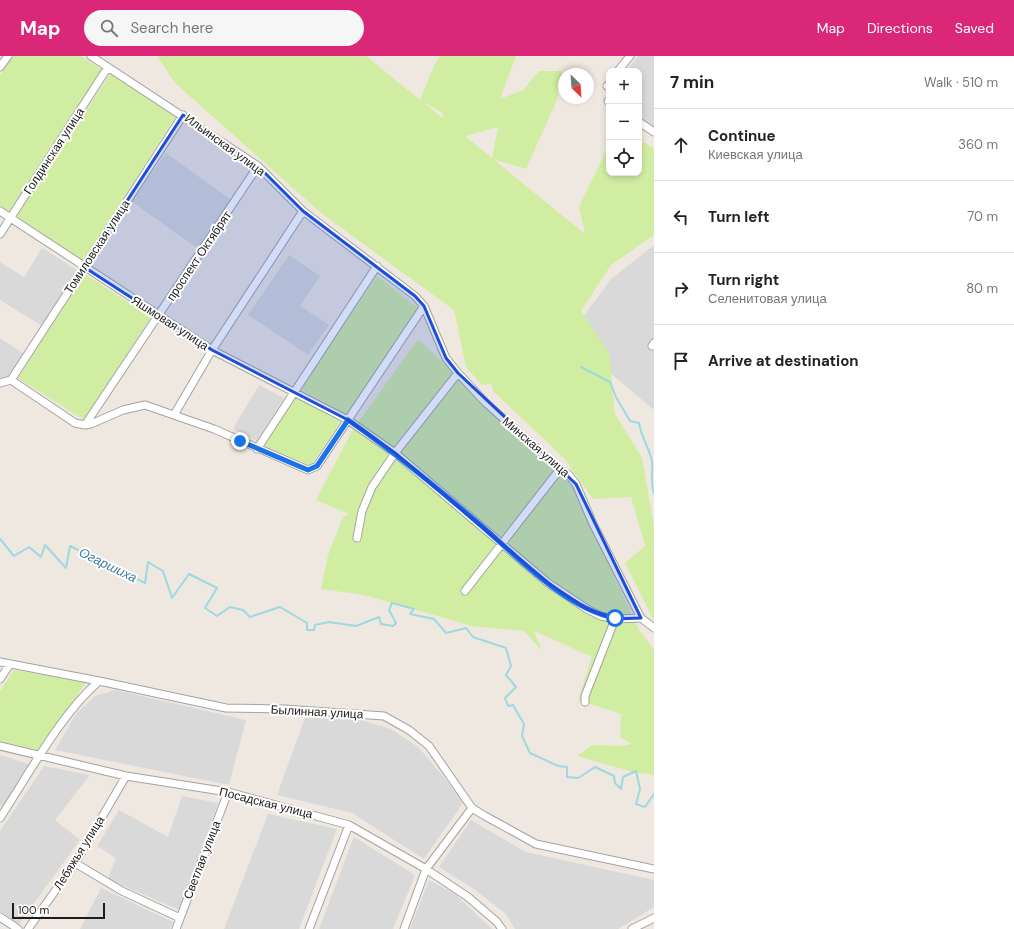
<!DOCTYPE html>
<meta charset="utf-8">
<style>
body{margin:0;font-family:"DM Sans",sans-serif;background:#f6f6f6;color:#222}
.controls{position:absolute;right:12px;top:12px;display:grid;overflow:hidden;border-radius:8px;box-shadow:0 2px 6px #0003}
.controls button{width:36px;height:36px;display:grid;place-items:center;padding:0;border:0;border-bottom:1px solid #e0e0e0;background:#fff;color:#222;font:20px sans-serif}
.compass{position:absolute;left:558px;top:12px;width:36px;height:36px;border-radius:50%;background:#fff;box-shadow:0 2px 6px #0003;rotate:155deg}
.scale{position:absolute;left:12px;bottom:10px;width:93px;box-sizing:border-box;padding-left:4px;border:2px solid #1c1c1c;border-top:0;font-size:11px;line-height:14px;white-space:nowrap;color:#1c1c1c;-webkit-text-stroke:3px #fff;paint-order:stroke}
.stop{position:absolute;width:12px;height:12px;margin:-9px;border:3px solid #1a73e8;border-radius:50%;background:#fff}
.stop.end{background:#1a73e8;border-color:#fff;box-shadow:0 1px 4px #0008}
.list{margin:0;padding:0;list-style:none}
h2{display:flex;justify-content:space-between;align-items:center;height:52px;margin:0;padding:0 16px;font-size:17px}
h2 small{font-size:13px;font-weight:400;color:#767676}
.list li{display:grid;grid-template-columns:26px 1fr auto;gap:12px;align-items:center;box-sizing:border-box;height:72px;padding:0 16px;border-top:1px solid #e0e0e0}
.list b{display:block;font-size:15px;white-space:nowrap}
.list p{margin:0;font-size:13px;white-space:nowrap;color:#767676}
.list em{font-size:13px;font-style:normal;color:#767676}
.icon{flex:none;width:22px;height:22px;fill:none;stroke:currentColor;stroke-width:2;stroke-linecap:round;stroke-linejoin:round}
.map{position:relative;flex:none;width:654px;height:873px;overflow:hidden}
header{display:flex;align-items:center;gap:24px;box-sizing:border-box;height:56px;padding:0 20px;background:#db2777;color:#fff}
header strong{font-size:19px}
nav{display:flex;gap:22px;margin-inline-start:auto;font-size:14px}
.search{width:280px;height:36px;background:#f6f6f6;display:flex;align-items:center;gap:10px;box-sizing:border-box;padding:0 14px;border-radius:22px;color:#767676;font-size:15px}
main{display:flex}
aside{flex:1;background:#fff}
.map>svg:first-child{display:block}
.residential{fill:#dad9d9}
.grass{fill:#d1eda2;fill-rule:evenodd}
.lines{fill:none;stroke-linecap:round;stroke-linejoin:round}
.stream{stroke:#9dd9df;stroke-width:2}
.minor-casing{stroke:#a3a3a3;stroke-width:9}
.minor{stroke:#fff;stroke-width:7}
.route{stroke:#1a73e8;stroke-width:5}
.marked{fill:#1d4ed8;fill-opacity:0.2;stroke:#1d4ed8;stroke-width:3;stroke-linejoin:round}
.labels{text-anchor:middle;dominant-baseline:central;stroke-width:4;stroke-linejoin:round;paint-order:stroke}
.street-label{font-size:12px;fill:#1c1c1c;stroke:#fff}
.water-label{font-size:13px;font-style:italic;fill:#3e7da1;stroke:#fff}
</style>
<header>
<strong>Map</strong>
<div class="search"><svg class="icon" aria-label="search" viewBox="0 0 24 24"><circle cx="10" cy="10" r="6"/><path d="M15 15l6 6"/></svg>Search here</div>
<nav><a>Map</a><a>Directions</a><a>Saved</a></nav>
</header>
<main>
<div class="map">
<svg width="654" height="873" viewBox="0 0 654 873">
<rect width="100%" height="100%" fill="#eee8e0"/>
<path class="residential" d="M 638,0 L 654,0 L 654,71 L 639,61 L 639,15 L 627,15 Z
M 166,97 L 231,144 L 197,192 L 131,145 Z
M 654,189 L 654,354 L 578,290 L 580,265 L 611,223 Z
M 42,192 L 77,214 L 42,270 L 0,244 L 0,206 L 24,221 Z
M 289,199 L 320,220 L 300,250 L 329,269 L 308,299 L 248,259 Z
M 0,282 L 24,298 L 10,321 L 0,323 Z
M 259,329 L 284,342 L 257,385 L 233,373 Z
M 115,634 L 246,664 L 229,729 L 55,694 L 76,658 L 95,640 Z
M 305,662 L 355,662 L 391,673 L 418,691 L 443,720 L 463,747 L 424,803 L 352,757 L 277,739 Z
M 0,699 L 29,708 L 2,750 L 0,749 Z
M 44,710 L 90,719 L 55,764 L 80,784 L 19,868 L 0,855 L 0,775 Z
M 182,740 L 218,747 L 179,854 L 108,823 L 116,802 L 97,790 L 119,754 L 168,781 Z
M 268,758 L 337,773 L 299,873 L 224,873 Z
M 471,764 L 526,796 L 654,824 L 654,851 L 618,873 L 515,873 L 506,858 L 474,833 L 439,811 Z
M 354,781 L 415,819 L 393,873 L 319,873 Z
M 429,824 L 455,838 L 492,873 L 410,873 Z
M 101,832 L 173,866 L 170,873 L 80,873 Z"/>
<path class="grass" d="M 13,0 L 81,0 L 102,14 L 9,156 L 0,150 L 0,19 Z
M 157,0 L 366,0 L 420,44 L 434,10 L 440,0 L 516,0 L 500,43 L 523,34 L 539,15 L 562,15 L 557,44 L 526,113 L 493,103 L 585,178 L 579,151 L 609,89 L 609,117 L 639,117 L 639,83 L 654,93 L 654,179 L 611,209 L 581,255 L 609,297 L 615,358 L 642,402 L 654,470 L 654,565 L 625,507 L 645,490 L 631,441 L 593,443 L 565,403 L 494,336 L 491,328 L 482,329 L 466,311 L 454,254 L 321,157 L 175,27 ZM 423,46 L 443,57 L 443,62 ZM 498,71 L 492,102 L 465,80 Z
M 111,17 L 176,60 L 83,205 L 16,160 Z
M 85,218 L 151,261 L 84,364 L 18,322 Z
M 377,220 L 418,252 L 348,359 L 300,333 Z
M 418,283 L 572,429 L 639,574 L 654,594 L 654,719 L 633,716 L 577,700 L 592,689 L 620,690 L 632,688 L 620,681 L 621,658 L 578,644 L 592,601 L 534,575 L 542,595 L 524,575 L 472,570 L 364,539 L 321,533 L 328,499 L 343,461 L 349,458 L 316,444 L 352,375 Z
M 295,341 L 341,366 L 310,410 L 263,389 Z
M 14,614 L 86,626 L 40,695 L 0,685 L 0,635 Z"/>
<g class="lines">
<path class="stream" d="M 581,311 L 610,326 L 616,341 L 630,365 L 639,367 C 641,381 650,393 652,406 C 653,416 650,428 654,437
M 0,483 L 14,500 L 29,491 L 41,501 L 45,489 L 66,512 L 70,490 L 145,527 L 148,506 L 163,515 L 172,542 L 189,518 L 217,532 L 205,552 L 217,560 L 230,551 L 243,554 L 250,561 L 280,551 L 307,567 L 307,574 L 314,574 L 315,569 L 329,566 L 356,570 L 379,561 L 381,568 L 393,570 L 396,567 L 389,554 L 392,547 L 414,553 L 410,558 L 434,563 L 446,577 L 466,572 L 473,581 L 506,592 L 511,610 L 506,619 L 516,631 L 505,642 L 508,650 L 513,649 L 524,668 L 522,680 L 530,697 L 558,710 L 567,711 L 567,721 L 578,722 L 595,711 L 614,720 L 615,727 L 621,733 L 623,721 L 636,715 L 640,733 L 636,748 L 645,751 L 654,738"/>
<defs>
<path id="minor" d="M 91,0 L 258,110 L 303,155 L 415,240 L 424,250 L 446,302 L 458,317 L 486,347 L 560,413 L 568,418 L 576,428 L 593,468 L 641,562
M 0,11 L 8,0
M 618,15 L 630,0
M 607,30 L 609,28
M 608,45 L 609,45
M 639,66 L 654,76
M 0,155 L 212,294 L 348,364 L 395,397 L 548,527 L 587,553 L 601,560 L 615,563 L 641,562 L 654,572
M 0,178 L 108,11
M 652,290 L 654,287
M 11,324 L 183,59
M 0,327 L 11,324 L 75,367 L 85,369 L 91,368 L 123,354 L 145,349 L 214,373 L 308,414 L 317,410 L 424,250
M 174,359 L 212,294 L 303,155
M 85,369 L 258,110
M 257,393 L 377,210
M 357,482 L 362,455 L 372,431 L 395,397 L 458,317
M 465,535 L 560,413
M 0,606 L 99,625
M 0,623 L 10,608
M 585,646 L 585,640 L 615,563
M 0,690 L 126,720 L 228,736 L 349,769 L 426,813 L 468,841 L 497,866 L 502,873
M 0,762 C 29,718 60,659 99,625 L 226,652 L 285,653 L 384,660 L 409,674 L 429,690 L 472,752 L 485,760 L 536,788 L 654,813
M 75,807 L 122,835 L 180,862
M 0,861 L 18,873
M 28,873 L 75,807 L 126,720
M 176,873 L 228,736
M 309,873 L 349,769
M 404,873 L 426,813 L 472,752
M 632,873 L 654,862"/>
</defs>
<use href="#minor" class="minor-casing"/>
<use href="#minor" class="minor"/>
</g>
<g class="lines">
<path class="route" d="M 240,385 L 308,414 L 317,410 L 348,364 C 393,395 435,430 477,466 C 515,498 565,553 615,562"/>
</g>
<path class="marked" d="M 183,59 L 258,110 L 303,155 L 415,240 L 424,250 L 446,302 L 458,317 L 576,428 L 641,562 L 615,563 L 587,553 L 548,527 L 395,397 L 348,364 L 212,294 L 84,211 Z"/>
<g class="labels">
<g class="street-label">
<text transform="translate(225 89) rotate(36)">Ильинская улица</text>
<text transform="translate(54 95) rotate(-57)">Голдинская улица</text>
<text transform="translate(97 191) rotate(-57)">Томиловская улица</text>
<text transform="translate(199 200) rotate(-56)">проспект Октябрят</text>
<text transform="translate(170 267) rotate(33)">Яшмовая улица</text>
<text transform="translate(536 391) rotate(41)">Минская улица</text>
<text transform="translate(317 656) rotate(3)">Былинная улица</text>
<text transform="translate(266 747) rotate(14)">Посадская улица</text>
<text transform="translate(79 797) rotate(-58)">Лебяжья улица</text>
<text transform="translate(202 804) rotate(-69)">Светлая улица</text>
</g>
<g class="water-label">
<text transform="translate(108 509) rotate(26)">Огаршиха</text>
</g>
</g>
</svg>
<div class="controls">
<button>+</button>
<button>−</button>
<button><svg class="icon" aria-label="locate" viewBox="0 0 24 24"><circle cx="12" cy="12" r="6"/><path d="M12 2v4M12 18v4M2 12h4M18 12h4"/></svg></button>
</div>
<svg class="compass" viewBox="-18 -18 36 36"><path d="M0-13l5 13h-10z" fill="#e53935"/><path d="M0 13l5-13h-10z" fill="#767676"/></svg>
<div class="scale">100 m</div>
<div class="stop" style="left:615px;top:562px"></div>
<div class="stop end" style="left:240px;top:385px"></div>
</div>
<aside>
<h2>7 min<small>Walk · 510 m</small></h2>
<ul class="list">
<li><svg class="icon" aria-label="ahead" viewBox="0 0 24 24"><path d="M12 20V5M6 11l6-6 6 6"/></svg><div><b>Continue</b><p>Киевская улица</p></div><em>360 m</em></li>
<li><svg class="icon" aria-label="left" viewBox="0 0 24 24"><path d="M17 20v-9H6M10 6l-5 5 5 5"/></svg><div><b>Turn left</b></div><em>70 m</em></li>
<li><svg class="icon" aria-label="right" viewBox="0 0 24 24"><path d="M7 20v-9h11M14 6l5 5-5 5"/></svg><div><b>Turn right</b><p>Селенитовая улица</p></div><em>80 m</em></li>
<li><svg class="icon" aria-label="arrive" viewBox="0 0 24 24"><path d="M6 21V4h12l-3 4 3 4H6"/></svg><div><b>Arrive at destination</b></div></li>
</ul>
</aside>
</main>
